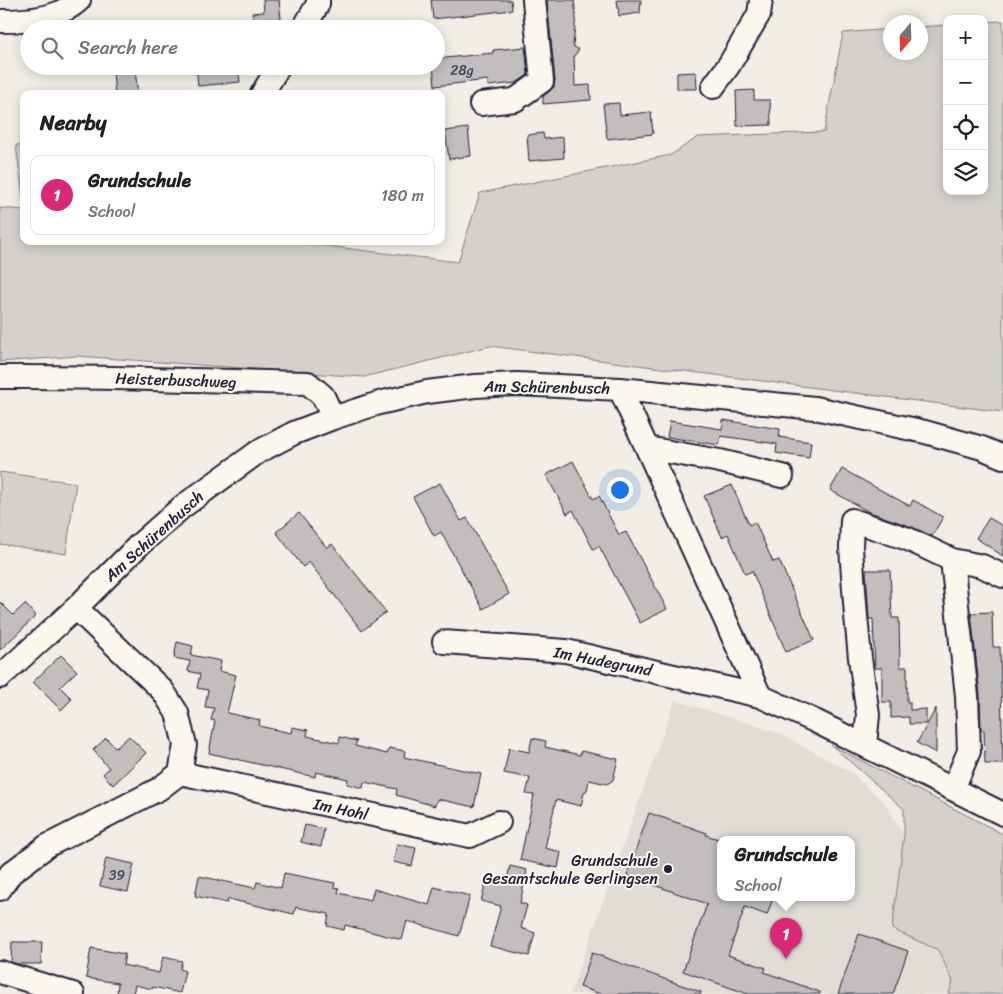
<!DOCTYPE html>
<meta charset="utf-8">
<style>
body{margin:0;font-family:Sriracha,sans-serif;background:#f6f6f6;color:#202124}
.controls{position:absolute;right:15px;top:15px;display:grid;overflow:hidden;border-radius:10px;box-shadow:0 2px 12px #0003}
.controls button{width:45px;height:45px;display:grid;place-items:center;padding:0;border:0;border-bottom:1px solid #e0e0e0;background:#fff;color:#202124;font:25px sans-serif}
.compass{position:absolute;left:883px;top:15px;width:45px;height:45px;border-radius:50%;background:#fff;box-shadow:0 2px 12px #0003;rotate:199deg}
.you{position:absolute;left:619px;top:489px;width:18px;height:18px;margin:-12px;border:4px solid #fff;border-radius:50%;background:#1a73e8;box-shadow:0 0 0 8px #1a73e833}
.badge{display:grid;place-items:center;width:32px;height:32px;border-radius:50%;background:#db2777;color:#fff;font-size:16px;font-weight:700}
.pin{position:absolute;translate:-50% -41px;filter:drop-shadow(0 1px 2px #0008)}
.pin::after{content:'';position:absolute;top:26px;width:18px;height:15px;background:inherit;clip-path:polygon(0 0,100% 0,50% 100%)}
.popup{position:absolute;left:717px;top:836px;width:138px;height:65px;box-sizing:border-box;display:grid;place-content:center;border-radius:10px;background:#fff;filter:drop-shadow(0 1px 4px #0005);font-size:16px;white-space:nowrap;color:#757577}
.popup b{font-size:19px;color:#202124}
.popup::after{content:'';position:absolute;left:50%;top:100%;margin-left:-10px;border:10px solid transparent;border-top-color:#fff}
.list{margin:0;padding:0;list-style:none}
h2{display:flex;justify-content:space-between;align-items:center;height:65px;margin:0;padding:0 20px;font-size:21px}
h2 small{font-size:16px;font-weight:400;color:#757577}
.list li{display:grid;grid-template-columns:32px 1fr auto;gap:15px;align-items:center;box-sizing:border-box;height:80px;margin:0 10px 10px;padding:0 10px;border:1px solid #e0e0e0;border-radius:10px}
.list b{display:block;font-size:19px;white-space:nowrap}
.list p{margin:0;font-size:16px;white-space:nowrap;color:#757577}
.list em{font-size:16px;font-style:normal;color:#757577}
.icon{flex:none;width:28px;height:28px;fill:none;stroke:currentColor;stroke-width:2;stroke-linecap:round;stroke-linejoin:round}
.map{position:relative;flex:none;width:1003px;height:994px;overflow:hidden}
.search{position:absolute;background:#fff;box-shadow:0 2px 12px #0003;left:20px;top:20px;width:425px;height:55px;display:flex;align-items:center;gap:12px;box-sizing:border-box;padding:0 18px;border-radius:28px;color:#757577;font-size:19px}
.panel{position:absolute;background:#fff;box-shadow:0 2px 12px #0003;left:20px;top:90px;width:425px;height:155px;border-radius:10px}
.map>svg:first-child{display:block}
.built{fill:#e0dcd6;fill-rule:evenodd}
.green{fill:#d4d1cc;stroke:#7b7a84}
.building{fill:#c2bebe;stroke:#22223b}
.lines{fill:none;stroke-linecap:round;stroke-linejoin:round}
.minor-casing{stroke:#22223b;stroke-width:26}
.minor{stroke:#fbf7ec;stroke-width:22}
.poi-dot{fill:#22223b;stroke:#fbf7ec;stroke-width:2}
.labels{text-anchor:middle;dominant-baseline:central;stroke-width:4;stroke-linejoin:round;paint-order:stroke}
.number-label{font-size:14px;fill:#4a495c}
.street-label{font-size:16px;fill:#22223b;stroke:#fbf7ec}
.poi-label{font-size:16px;fill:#22223b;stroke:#fbf7ec;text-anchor:end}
</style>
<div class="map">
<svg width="1003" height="994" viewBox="0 0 1003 994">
<rect width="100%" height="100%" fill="#f2eee5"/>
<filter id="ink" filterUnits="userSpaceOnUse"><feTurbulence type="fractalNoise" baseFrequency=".02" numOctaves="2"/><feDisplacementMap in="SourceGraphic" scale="10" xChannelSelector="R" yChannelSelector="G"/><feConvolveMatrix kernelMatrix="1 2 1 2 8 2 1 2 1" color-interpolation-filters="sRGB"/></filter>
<g filter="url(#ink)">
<path class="built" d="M 675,700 L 779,733 L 851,772 L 886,805 L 904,835 L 892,929 L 938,950 L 953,981 L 949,994 L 570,994 ZM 721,840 L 851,840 L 851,898 L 721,898 Z"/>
<path class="green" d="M 1003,21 L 1003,412 L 490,346 L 364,377 L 77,356 L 0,362 L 0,208 L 24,210 L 24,241 L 286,241 L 458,262 L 480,193 L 671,155 L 698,137 L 824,132 L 843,33 L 890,29 L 890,52 L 920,52 L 921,27 L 947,25 L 947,191 L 984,191 L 984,22 Z
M 16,145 L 24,145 L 24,205 Z
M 0,472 L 76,483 L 66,554 L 0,544 Z
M 831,745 L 1003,834 L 1003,994 L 949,994 L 953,981 L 938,950 L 892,929 L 904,835 L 904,809 Z"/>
<path class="building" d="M 263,0 L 279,0 L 282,29 L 254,29 L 252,13 L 264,12 Z
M 431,0 L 511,0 L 512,10 L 433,19 Z
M 547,0 L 574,0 L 576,16 L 573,46 L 579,50 L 574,56 L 575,86 L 590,85 L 591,100 L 543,104 L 543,97 L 554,87 L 555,80 Z
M 617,0 L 641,0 L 640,13 L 619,16 Z
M 525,47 L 528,75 L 516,83 L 488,86 L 488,80 L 435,86 L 433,66 L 436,66 L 436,59 L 493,53 L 493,50 Z
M 196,66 L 238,66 L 240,82 L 198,86 Z
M 135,70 L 138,94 L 115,94 L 113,73 Z
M 696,72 L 697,89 L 677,89 L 677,73 Z
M 754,90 L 754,100 L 770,100 L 771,125 L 737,126 L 736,91 Z
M 619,103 L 620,115 L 651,112 L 653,134 L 607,139 L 603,104 Z
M 468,128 L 471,156 L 449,159 L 445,131 Z
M 543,133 L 544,139 L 563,137 L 564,158 L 529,161 L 527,135 Z
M 723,420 L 780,429 L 779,437 L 811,442 L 809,458 L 776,453 L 777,444 L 721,436 L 719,445 L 667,437 L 670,421 L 722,429 Z
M 573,461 L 593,499 L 599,496 L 619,535 L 626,532 L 667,609 L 640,623 L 599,546 L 593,549 L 573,510 L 567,514 L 546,475 Z
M 842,469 L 910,506 L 913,500 L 943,517 L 932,536 L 912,527 L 867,511 L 830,490 Z
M 440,483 L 461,521 L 467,518 L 509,594 L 483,609 L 441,532 L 434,536 L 413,497 Z
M 732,485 L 749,525 L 755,522 L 773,562 L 779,560 L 814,640 L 786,652 L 752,571 L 745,574 L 728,534 L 722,537 L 704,496 Z
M 299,513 L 327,548 L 332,544 L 386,612 L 362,631 L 309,562 L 303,567 L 276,532 Z
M 989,518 L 1003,526 L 1003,556 L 976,538 Z
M 866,570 L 890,570 L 892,618 L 899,618 L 900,667 L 907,667 L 907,702 L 910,702 L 910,710 L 926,709 L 926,724 L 909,724 L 909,717 L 891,718 L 891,702 L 882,702 L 882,668 L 875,668 L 873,619 L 869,619 Z
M 0,602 L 13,615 L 25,604 L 36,616 L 0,650 Z
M 992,612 L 993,647 L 1000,647 L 1003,764 L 985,764 L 984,730 L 981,730 L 980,695 L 971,613 Z
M 177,642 L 193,646 L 191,655 L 221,661 L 219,671 L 236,675 L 227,713 L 260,720 L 259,726 L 291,733 L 292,727 L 308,730 L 307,736 L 339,743 L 340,737 L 357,741 L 355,746 L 387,754 L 389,748 L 405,751 L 404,757 L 481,774 L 474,807 L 437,799 L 435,806 L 396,795 L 397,789 L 364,782 L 363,788 L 347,784 L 348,779 L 316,772 L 315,777 L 209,753 L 215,721 L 211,720 L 214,708 L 205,707 L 208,690 L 197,688 L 200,674 L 188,671 L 190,661 L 174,658 Z
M 61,655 L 77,671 L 60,687 L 72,699 L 61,710 L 33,682 Z
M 936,708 L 936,753 L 917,743 Z
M 129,736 L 146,753 L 113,785 L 103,774 L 109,768 L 93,750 L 106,738 L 116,748 Z
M 532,738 L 546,741 L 545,747 L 580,755 L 581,751 L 618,759 L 613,780 L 607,784 L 589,780 L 587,790 L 584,793 L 581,806 L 556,800 L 545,848 L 561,852 L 558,868 L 520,860 L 534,795 L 526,794 L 530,778 L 504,773 L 509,748 L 529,752 Z
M 649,813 L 707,833 L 706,835 L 721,840 L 721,898 L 773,898 L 767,915 L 745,907 L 728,955 L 766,968 L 764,972 L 820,992 L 820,994 L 748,994 L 683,971 L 707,904 L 627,875 Z
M 305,825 L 324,829 L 321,847 L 301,842 Z
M 397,844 L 416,848 L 412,866 L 393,862 Z
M 106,858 L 134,864 L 128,892 L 100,886 Z
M 510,866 L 527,870 L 520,903 L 527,905 L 521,928 L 535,933 L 529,956 L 490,946 L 501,906 L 481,901 L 488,875 L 507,880 Z
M 284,873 L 335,883 L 334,887 L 339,888 L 338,893 L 371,900 L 374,889 L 429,905 L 434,887 L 470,896 L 459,936 L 407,921 L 402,940 L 345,925 L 344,930 L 327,926 L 329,914 L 296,907 L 294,914 L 228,899 L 227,903 L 195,896 L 199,876 L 255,888 L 257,882 L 281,888 Z
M 859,934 L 908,951 L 893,994 L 838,994 Z
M 12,942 L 42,942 L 41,964 L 18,964 L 11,962 Z
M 91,948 L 125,954 L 123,965 L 159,973 L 163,957 L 182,961 L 180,969 L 185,971 L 180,993 L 153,987 L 152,989 L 135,985 L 133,994 L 117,994 L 118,983 L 86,978 Z
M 592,953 L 701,992 L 701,994 L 600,994 L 580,987 Z"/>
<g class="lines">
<defs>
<path id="minor" d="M 0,21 C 26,21 59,19 79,0
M 303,29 L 318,4 L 318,0
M 713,87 L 729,65 L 759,14 L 761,0
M 262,94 L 279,66
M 481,104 L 515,100 L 542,81 L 534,0
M 0,377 C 103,376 206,381 308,383 L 323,396 L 333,418
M 647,448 L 720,461 L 782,476
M 952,560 L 967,696 L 969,751 L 953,789
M 444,642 L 566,651 L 760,696 L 620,389
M 0,677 L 76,608 L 139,545 L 182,507 L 258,452 L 294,433 L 333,418 L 379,403 L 427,392 L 475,386 L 517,384 L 620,389 L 815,408 L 925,432 L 982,448 L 1003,457
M 760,696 L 815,721 L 1003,814
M 865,745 L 868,715 L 860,658 L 856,616 L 851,548 L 852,520 L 908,539 L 952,560 L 982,566 L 1003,576
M 180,773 L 470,836 L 499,822
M 0,889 L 11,873 L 47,846 L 159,789 L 180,773 L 185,745 L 177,713 L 163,691 L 76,608
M 0,972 L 73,994"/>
</defs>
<use href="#minor" class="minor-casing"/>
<use href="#minor" class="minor"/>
</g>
</g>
<circle class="poi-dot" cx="668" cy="869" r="5"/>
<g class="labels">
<g class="number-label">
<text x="462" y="70">28g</text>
<text x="117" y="875">39</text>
</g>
<g class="street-label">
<text transform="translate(176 380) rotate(2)">Heisterbuschweg</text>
<text transform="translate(547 387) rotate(1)">Am Schürenbusch</text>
<text transform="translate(154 536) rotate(-42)">Am Schürenbusch</text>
<text transform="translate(603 661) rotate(11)">Im Hudegrund</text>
<text transform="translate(341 809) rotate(12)">Im Hohl</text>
</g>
<g class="poi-label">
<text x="658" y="860">Grundschule<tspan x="658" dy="18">Gesamtschule Gerlingsen</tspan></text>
</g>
</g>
</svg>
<div class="controls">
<button>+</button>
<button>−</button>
<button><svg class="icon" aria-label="locate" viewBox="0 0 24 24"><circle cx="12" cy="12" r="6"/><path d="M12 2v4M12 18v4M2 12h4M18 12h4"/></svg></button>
<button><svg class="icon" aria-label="layers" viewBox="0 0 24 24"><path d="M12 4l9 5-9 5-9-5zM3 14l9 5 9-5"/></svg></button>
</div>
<svg class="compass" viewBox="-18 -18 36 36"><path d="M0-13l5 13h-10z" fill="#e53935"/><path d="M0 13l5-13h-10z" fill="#757577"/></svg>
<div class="you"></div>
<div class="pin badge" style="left:786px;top:959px">1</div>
<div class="popup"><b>Grundschule</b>School</div>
<div class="search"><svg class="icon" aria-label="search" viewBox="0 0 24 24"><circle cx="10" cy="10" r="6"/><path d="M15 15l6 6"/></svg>Search here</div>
<section class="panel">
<h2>Nearby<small></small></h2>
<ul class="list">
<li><span class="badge">1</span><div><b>Grundschule</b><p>School</p></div><em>180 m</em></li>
</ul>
</section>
</div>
